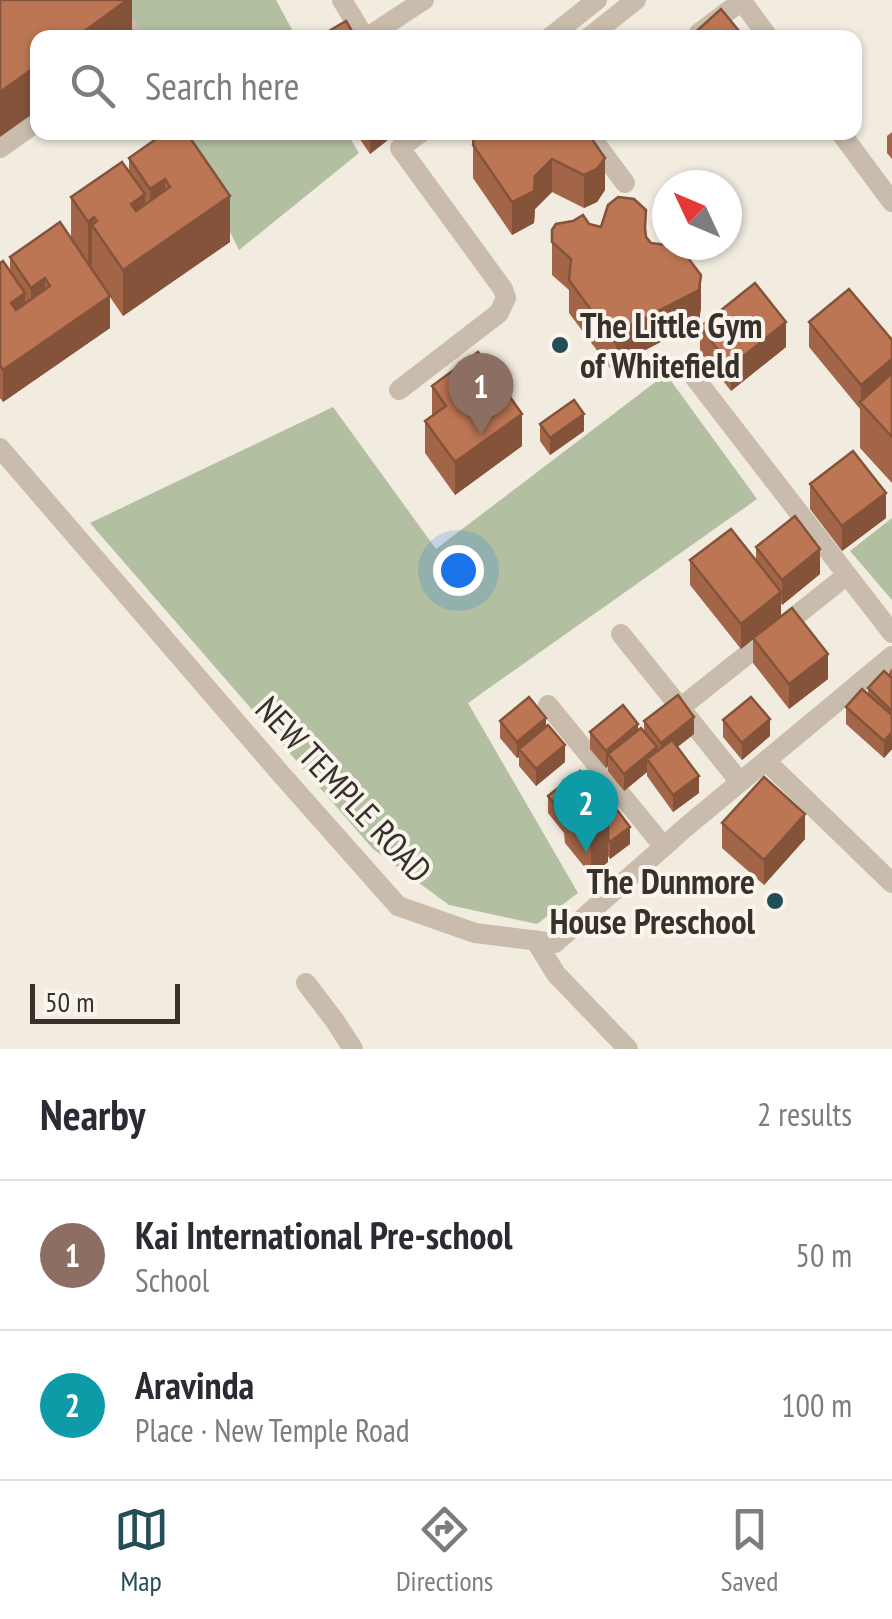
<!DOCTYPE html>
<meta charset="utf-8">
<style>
body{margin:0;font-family:"PT Sans Narrow",sans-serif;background:#f7f7f7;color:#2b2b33}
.compass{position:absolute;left:652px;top:170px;width:90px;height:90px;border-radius:50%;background:#fff;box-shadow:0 2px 8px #0004;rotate:314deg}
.scale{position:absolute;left:30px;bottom:25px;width:150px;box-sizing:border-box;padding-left:10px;border:5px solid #37302b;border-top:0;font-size:28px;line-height:35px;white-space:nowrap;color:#37302b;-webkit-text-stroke:8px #f9f4ec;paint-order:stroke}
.you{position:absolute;left:458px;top:570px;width:35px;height:35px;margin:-25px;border:8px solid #fff;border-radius:50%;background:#1a73e8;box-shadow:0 0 0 15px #1a73e833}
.badge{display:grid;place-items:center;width:65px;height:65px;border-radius:50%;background:#234e56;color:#fff;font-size:32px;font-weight:700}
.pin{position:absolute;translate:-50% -82px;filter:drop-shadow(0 2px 5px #0008)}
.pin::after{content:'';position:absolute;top:52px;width:35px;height:30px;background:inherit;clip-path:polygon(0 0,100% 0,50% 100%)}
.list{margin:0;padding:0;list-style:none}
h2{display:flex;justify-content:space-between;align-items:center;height:130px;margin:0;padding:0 40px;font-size:42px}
h2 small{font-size:32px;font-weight:400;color:#7c7c81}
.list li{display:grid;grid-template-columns:65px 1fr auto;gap:30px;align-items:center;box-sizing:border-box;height:150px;padding:0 40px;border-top:2px solid #e1e1e2}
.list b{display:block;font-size:38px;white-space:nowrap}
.list p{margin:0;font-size:32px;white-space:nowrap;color:#7c7c81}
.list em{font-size:32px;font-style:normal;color:#7c7c81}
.icon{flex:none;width:55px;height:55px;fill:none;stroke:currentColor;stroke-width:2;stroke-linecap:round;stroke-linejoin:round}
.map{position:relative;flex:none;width:892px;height:1049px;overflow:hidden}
.search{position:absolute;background:#fff;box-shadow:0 2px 8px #0004;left:30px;right:30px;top:30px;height:110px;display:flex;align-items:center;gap:25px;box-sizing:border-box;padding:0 35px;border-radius:20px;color:#7c7c81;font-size:38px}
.sheet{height:430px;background:#fff}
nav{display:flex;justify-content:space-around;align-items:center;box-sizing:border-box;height:140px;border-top:2px solid #e1e1e2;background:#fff;font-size:28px;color:#7c7c81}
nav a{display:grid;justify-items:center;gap:5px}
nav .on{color:#234e56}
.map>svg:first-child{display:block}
.green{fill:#b2bfa1}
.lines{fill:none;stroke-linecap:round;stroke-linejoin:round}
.minor{stroke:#c9bcac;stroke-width:20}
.wall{fill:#a26547}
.shaded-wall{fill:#84533a}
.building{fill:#bc7653;stroke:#84533a;stroke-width:2.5}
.poi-dot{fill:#234e56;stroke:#f9f4ec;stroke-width:4}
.labels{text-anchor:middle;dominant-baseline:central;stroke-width:8;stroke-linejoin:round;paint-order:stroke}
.poi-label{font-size:35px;font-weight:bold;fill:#37302b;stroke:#f9f4ec;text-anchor:start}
.street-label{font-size:35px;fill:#37302b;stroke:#f9f4ec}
</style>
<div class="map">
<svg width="892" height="1049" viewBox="0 0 892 1049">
<rect width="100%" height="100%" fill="#f1ebe0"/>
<path class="green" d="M 115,0 L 276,0 L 296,37 L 137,37 Z
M 181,133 L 347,133 L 359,153 L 239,250 Z
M 666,374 L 757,499 L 468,703 L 578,893 L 537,924 L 449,905 L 373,849 L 90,523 L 333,407 L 436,549 Z
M 892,518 L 892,600 L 850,551 Z"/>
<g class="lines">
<path class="minor" d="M 109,0 L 135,38
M 342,0 L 365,38
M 741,0 L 769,38
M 366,38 L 424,0
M 549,38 L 597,0
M 588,38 L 636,0
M 696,38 L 699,33 L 743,0
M 587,132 L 625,183
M 840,132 L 892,202
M 0,148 L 38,121
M 691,373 L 892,633
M 399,390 L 499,313 L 506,298 L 503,289 L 400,148 L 422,132
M 0,448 L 281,774 L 398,906 L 475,933 L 555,943 L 686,827 L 892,656
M 621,634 L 740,782
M 548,705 L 664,847
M 680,708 L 847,575
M 766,761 L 892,883
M 535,940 L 556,974 L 628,1049
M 306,983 L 335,1021 L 353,1049"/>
</g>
<path class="wall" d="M 166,132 L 230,242 L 123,316 L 110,297 L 110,328 L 3,402 L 0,398 L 0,263 L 10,271 L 10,257 L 71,239 L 71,197 L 129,172 L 129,158 Z
M 355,132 L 398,132 L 370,154 Z
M 587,132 L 605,190 L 597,202 L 584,208 L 552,192 L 535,209 L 534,223 L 512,235 L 473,178 L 473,145 Z
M 892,132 L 892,159 L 887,153 L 887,136 Z
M 589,224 L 646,235 L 701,307 L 699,322 L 630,358 L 630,369 L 616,376 L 569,313 L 569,290 L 552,275 L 552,230 Z
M 809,322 L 892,340 L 892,483 L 860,448 L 860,409 L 809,347 Z
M 700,327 L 786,347 L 731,391 L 700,352 Z
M 432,386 L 522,446 L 455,495 L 425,453 L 425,421 L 432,416 Z
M 540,424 L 584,431 L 550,455 L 540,441 Z
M 810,484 L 886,518 L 842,551 L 810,509 Z
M 756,547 L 820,574 L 782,605 L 781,603 L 781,617 L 828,679 L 789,709 L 753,663 L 753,639 L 741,649 L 690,585 L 690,560 L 756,561 Z
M 892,668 L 892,749 L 884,758 L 846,724 L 846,707 L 868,694 L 868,688 L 889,675 L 889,672 Z
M 723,720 L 770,736 L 742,760 L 723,737 Z
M 500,721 L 546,727 L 565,762 L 536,786 L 519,766 L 519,757 L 517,758 L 500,738 Z
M 644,721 L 694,734 L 677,747 L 699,793 L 673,812 L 647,776 L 647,772 L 624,791 L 608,771 L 608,766 L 606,768 L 590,749 L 590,732 L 644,731 Z
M 596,790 L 596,801 L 630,844 L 610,859 L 608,856 L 608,862 L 591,875 L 565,843 L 564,833 L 548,813 L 548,796 Z
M 722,823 L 805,839 L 764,885 L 722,848 Z"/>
<path class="shaded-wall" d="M 127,0 L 132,0 L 132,38 L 75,38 Z
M 38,65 L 38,110 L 0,137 L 0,92 Z
M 377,132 L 398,132 L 370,154 L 370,137 Z
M 605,158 L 605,190 L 597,202 L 584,208 L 584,175 Z
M 552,159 L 552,192 L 535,209 L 534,223 L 512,235 L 512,202 Z
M 165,179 L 165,225 L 150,234 L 150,189 Z
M 145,194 L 145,240 L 131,204 Z
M 230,196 L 230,242 L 123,316 L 123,270 Z
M 94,217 L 94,229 L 92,225 L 92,264 L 88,267 L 88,222 Z
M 701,275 L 701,307 L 699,322 L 630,358 L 630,369 L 616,376 L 616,344 L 627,327 Z
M 45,278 L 45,311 L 31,321 L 31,288 Z
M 25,293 L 25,326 L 11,303 Z
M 110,296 L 110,328 L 3,402 L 3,370 Z
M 786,322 L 786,347 L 731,391 L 731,366 Z
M 892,359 L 892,384 L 861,403 L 861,385 Z
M 522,414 L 522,446 L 455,495 L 455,462 Z
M 584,414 L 584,431 L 550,455 L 550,438 Z
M 886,493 L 886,518 L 842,551 L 842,526 Z
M 820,549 L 820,574 L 782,605 L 782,580 Z
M 781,592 L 781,617 L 741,649 L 741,624 Z
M 828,654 L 828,679 L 789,709 L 789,684 Z
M 694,717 L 694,734 L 661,760 L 661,743 Z
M 546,718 L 546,735 L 519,749 L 519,757 L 517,758 L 517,742 Z
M 770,719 L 770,736 L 742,760 L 742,743 Z
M 638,724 L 638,741 L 608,754 L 608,766 L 606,768 L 606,751 Z
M 892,732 L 892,749 L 884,758 L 884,741 Z
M 565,745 L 565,762 L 536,786 L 536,769 Z
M 657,747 L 657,764 L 647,759 L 647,772 L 624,791 L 624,774 Z
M 699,776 L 699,793 L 673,812 L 673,795 Z
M 805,814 L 805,839 L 764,885 L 764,860 Z
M 608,816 L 608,862 L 591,875 L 591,830 Z
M 630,827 L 630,844 L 610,859 L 610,842 Z"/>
<path class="building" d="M 0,0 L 127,0 L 75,38 L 38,38 L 38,65 L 0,92 Z
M 721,9 L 744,37 L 689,38 Z
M 346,21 L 356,38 L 319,38 L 319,37 Z
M 166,132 L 186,132 L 230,196 L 123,270 L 92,225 L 97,221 L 94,217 L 88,222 L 71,197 L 122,162 L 145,194 L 131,204 L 136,211 L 170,187 L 165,179 L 150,189 L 129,158 Z
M 474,132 L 587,132 L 605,158 L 597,169 L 584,175 L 552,159 L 535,176 L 534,191 L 512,202 L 473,145 Z
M 618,197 L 634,199 L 646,210 L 645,228 L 646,237 L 651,243 L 674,246 L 682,250 L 701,275 L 699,290 L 627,327 L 630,337 L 616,344 L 569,280 L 571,259 L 552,242 L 552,230 L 556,224 L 573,221 L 583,215 L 589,224 L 601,227 L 608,205 Z
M 60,222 L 110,296 L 3,370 L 0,365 L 0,263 L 3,261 L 25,293 L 11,303 L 16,310 L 50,286 L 45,278 L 31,288 L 10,257 Z
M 755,283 L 786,322 L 731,366 L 700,327 Z
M 849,289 L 892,340 L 892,359 L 861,385 L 809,322 Z
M 478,352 L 522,414 L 455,462 L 425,421 L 446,406 L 432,386 Z
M 892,373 L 892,437 L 860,402 Z
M 574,400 L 584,414 L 550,438 L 540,424 Z
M 853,451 L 886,493 L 842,526 L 810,484 Z
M 795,516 L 820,549 L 782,580 L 756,547 Z
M 731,529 L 781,592 L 741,624 L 690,560 Z
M 792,608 L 828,654 L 789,684 L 753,638 Z
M 884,671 L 892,678 L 892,711 L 868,688 Z
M 862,689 L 892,715 L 892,732 L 884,741 L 846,707 Z
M 678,695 L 694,717 L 661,743 L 644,721 Z
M 529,697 L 546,718 L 517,742 L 500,721 Z
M 751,697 L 770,719 L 742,743 L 723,720 Z
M 623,705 L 638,724 L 606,751 L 590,732 Z
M 548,725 L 565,745 L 536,769 L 519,749 Z
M 641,728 L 657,747 L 624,774 L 608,754 Z
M 672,740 L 699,776 L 673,795 L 647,759 Z
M 580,771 L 596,790 L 591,794 L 582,783 L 565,797 L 564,816 L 548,796 Z
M 764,777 L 805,814 L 764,860 L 722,823 Z
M 582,783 L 608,816 L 591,830 L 565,797 Z
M 605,794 L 630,827 L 610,842 L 608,839 L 608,816 L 596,801 Z"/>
<g class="poi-dot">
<circle cx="560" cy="345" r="10"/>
<circle cx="775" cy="901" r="10"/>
</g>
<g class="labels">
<g class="poi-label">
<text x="580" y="325">The Little Gym<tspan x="580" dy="40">of Whitefield</tspan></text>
<text x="755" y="881" text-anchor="end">The Dunmore<tspan x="755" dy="40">House Preschool</tspan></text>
</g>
<g class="street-label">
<text transform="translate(344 789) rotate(47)">NEW TEMPLE ROAD</text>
</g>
</g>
</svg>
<svg class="compass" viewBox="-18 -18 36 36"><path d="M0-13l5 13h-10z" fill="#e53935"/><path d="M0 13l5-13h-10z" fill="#7c7c81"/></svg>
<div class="scale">50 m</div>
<div class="you"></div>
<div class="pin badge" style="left:481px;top:435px;background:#8d6e63">1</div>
<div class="pin badge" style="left:586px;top:852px;background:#0f9aa8">2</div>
<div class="search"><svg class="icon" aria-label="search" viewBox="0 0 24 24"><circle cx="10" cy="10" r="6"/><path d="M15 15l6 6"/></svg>Search here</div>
</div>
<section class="sheet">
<h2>Nearby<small>2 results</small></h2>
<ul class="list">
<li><span class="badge" style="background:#8d6e63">1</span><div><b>Kai International Pre-school</b><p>School</p></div><em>50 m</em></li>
<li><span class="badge" style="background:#0f9aa8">2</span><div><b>Aravinda</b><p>Place · New Temple Road</p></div><em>100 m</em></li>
</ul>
</section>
<nav>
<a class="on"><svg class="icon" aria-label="map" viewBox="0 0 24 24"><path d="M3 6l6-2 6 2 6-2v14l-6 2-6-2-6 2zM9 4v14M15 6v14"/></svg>Map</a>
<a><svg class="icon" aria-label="directions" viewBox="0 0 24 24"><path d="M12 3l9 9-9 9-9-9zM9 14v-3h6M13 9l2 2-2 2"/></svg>Directions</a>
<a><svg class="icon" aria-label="saved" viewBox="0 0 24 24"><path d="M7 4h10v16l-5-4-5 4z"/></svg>Saved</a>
</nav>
